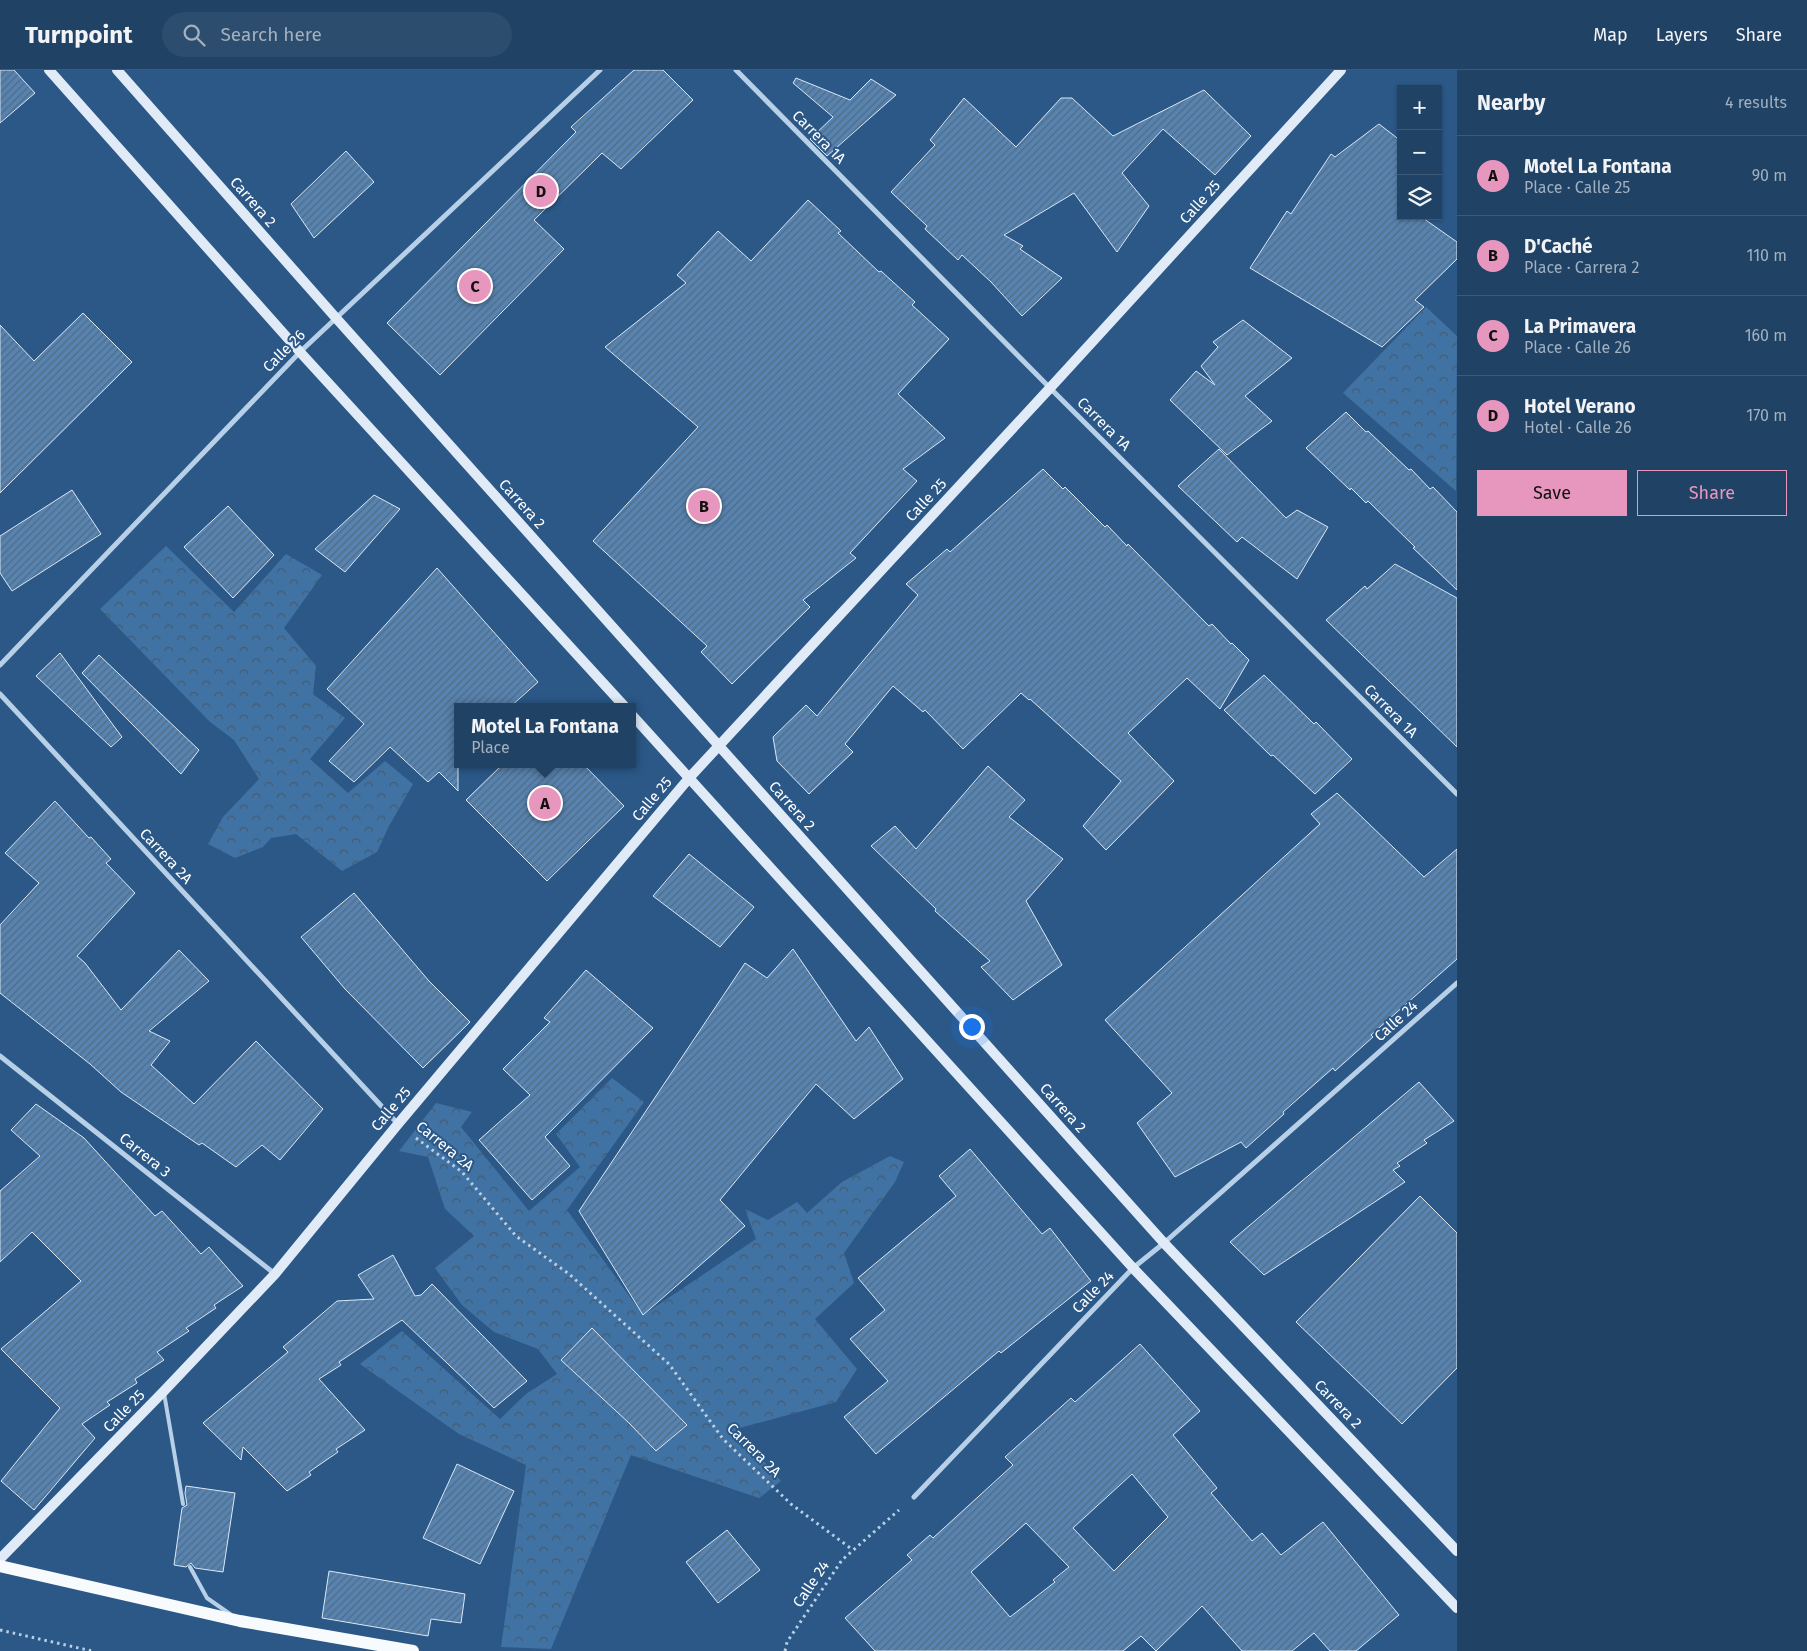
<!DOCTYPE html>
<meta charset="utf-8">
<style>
body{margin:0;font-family:"Fira Sans",sans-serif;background:#2d4d6e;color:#f1f3f6}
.controls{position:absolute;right:15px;top:15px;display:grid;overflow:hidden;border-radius:0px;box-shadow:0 1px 4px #0004}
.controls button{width:45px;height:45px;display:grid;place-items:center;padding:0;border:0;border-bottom:1px solid #3d5b79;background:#204265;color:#f1f3f6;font:25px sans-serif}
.you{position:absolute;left:971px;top:956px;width:18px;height:18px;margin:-12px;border:4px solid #fff;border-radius:50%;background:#1a73e8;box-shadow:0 0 0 8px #1a73e833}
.badge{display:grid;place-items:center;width:32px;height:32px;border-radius:50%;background:#e797bd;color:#111;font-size:16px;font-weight:700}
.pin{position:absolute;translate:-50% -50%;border:2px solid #fff;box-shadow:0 1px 5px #0006}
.popup{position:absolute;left:454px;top:633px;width:182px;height:65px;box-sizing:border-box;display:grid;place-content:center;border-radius:0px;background:#204265;filter:drop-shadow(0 1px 4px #0005);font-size:16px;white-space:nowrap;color:#a2b0bf}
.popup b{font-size:19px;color:#f1f3f6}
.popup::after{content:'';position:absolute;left:50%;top:100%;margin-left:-10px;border:10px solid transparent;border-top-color:#204265}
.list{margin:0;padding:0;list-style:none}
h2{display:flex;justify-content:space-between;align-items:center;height:65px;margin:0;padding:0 20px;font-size:21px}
h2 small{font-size:16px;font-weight:400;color:#a2b0bf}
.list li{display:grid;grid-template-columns:32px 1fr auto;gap:15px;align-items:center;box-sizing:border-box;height:80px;padding:0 20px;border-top:1px solid #3d5b79}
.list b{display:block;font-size:19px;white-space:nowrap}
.list p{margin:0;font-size:16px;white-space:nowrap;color:#a2b0bf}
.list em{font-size:16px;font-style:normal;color:#a2b0bf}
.actions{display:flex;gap:10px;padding:15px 20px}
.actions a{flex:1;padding:11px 0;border:1px solid #e797bd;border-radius:0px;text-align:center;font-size:18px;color:#e797bd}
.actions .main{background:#e797bd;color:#111}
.icon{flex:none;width:28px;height:28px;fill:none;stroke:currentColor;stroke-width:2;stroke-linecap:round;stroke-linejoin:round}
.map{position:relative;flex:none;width:1457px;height:1581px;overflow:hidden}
header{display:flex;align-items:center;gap:30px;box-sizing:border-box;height:70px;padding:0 25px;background:#204265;border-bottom:1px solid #3d5b79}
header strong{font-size:24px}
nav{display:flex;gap:28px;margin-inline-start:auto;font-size:18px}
.search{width:350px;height:45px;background:#2d4d6e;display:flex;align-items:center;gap:12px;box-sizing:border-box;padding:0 18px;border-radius:28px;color:#a2b0bf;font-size:19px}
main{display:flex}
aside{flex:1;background:#204265}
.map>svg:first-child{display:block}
.park{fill:url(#park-crowns)}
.building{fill:url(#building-hatch);stroke:#dae8f6;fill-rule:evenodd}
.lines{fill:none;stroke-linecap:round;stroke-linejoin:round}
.path{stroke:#b7d0e8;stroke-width:3;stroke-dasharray:2.5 4;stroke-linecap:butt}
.lane{stroke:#b7d0e8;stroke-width:4}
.street{stroke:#b7d0e8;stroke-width:5}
.secondary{stroke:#e0ebf7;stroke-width:10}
.primary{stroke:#f8fbfe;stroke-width:12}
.labels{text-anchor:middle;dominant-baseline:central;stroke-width:4;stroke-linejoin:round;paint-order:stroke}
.street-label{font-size:15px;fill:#fff;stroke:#2b5887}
</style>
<header>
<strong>Turnpoint</strong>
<div class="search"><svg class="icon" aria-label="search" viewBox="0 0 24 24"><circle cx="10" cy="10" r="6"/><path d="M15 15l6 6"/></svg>Search here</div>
<nav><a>Map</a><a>Layers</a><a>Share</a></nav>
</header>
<main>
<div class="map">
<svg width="1457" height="1581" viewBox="0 0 1457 1581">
<defs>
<pattern id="park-crowns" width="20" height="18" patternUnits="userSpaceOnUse" patternTransform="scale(1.25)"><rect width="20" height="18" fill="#4072a3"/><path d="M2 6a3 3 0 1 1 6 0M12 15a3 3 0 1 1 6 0" fill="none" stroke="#475b6f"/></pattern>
<pattern id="building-hatch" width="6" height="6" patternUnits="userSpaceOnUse" patternTransform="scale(1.25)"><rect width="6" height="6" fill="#5783b0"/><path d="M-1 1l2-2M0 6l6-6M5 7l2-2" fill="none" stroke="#526a83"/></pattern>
</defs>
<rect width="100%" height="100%" fill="#2b5887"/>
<path class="park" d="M 1426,237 L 1457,266 L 1456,421 L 1343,323 Z
M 166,476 L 234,542 L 286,484 L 322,505 L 284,558 L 316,596 L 313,624 L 345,648 L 310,689 L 348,723 L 385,691 L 413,714 L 389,756 L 377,782 L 342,801 L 296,764 L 271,768 L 263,777 L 235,788 L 208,774 L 223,747 L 259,709 L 234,670 L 210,652 L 100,539 Z
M 612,1008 L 644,1032 L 567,1140 L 643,1245 L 756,1169 L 745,1139 L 768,1150 L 797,1132 L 807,1143 L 842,1112 L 890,1086 L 904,1092 L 895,1112 L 844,1183 L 854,1213 L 815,1249 L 857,1299 L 836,1332 L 736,1359 L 781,1411 L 759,1428 L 631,1385 L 551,1579 L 501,1577 L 526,1395 L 459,1364 L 360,1294 L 402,1261 L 500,1349 L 526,1324 L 557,1304 L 538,1279 L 494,1262 L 462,1235 L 435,1198 L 474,1166 L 445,1139 L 428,1087 L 399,1081 L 436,1033 L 472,1042 L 461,1057 L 529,1141 L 580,1097 L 556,1064 Z"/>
<path class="building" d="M 0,0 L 14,0 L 35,23 L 0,53 Z
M 634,0 L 663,0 L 693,30 L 621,99 L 602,83 L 534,150 L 564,179 L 440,305 L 387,253 L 576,62 L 571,57 Z
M 796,8 L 850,30 L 871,9 L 896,25 L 827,86 L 810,69 L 833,47 L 793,13 Z
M 1204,20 L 1251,66 L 1215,105 L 1163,59 L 1122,103 L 1149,136 L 1117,182 L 1074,123 L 1004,165 L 1023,176 L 1020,179 L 1062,208 L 1022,246 L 991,212 L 962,185 L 958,190 L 925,159 L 927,156 L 891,122 L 935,75 L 930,70 L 964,28 L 1016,77 L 1061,28 L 1072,28 L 1113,66 Z
M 1379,54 L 1401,71 L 1401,146 L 1420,146 L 1457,172 L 1457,189 L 1415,230 L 1424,237 L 1382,277 L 1250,198 L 1287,141 L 1291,144 L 1331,84 L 1335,87 Z
M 346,81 L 374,112 L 314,168 L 291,134 Z
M 808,130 L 841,161 L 838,163 L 879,202 L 881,201 L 915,232 L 912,235 L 949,269 L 898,324 L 945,368 L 903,399 L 917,411 L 850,483 L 856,488 L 803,530 L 810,537 L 732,614 L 701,582 L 707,576 L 593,471 L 698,357 L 605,277 L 686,213 L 677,205 L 718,161 L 751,191 Z
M 83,243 L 132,292 L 0,423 L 0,255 L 34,291 Z
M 1243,250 L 1292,288 L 1245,326 L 1272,351 L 1227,385 L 1170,330 L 1196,301 L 1215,315 L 1201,296 L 1218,277 L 1213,272 Z
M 1346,342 L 1366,362 L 1368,361 L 1409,400 L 1411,399 L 1430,419 L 1433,417 L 1457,442 L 1457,520 L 1413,478 L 1415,477 L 1368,431 L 1366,433 L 1351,418 L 1350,420 L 1306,378 Z
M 1219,379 L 1286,448 L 1297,440 L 1328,457 L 1297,509 L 1242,467 L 1237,472 L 1178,416 Z
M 1043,399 L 1063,419 L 1065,417 L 1105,457 L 1107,455 L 1127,476 L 1128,474 L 1209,556 L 1212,554 L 1231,574 L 1232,573 L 1249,590 L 1220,639 L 1187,608 L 1128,663 L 1174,711 L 1106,780 L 1083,756 L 1121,711 L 1030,629 L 1029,630 L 1021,623 L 963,679 L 925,640 L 923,642 L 893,616 L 845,674 L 853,682 L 809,724 L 777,691 L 773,667 L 806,635 L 817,646 L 918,525 L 906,514 L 947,479 L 950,482 Z
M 72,420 L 101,464 L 12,521 L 0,503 L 0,466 Z
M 374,425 L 400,439 L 345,502 L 315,479 Z
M 228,436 L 274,485 L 233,528 L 184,477 Z
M 1395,494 L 1457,528 L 1457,677 L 1326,550 L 1365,516 L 1367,519 Z
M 437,498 L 538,612 L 510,637 L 458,637 L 458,721 L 439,702 L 428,712 L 390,677 L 354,712 L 329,691 L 364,654 L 327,619 Z
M 60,583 L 122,667 L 111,677 L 36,606 Z
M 99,585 L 199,680 L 181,704 L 82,603 Z
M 1264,605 L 1314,654 L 1316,652 L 1352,689 L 1315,724 L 1273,685 L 1271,686 L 1224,640 Z
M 503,694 L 583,694 L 624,736 L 547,811 L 466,730 Z
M 988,696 L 1025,730 L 1009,747 L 1063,789 L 1026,831 L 1062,895 L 1013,930 L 981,897 L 990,891 L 935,841 L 936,839 L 871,776 L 895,756 L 916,779 Z
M 1337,723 L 1424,807 L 1457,779 L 1457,889 L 1371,965 L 1373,967 L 1335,1001 L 1333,998 L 1283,1042 L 1284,1044 L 1246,1078 L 1241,1072 L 1175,1107 L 1137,1053 L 1172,1023 L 1105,950 L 1320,754 L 1311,744 Z
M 55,731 L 89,768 L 91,767 L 111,789 L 106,793 L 135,823 L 77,886 L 85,893 L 121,940 L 179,880 L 209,911 L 149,961 L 170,971 L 151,995 L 194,1034 L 256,971 L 323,1039 L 280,1090 L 262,1075 L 236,1097 L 202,1073 L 199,1075 L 121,1022 L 90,994 L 0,923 L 0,855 L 39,813 L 5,783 Z
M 689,784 L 754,837 L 720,877 L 653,826 Z
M 354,823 L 429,911 L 470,952 L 423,998 L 345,919 L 301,867 Z
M 793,879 L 856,971 L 869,957 L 903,1009 L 854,1049 L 816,1014 L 720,1130 L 745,1156 L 643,1245 L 579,1141 L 745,893 L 767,908 Z
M 586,900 L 653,958 L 545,1067 L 570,1096 L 532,1130 L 479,1070 L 530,1025 L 503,999 L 550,952 L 544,948 Z
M 1419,1012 L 1454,1051 L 1424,1070 L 1427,1073 L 1397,1093 L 1400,1096 L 1393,1100 L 1405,1112 L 1264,1205 L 1230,1172 Z
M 36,1034 L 84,1068 L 155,1146 L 162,1141 L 201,1184 L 209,1177 L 243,1216 L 214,1235 L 216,1238 L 186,1258 L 189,1261 L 157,1282 L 164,1290 L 135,1309 L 137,1313 L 107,1332 L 110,1335 L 82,1354 L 95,1368 L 34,1440 L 1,1411 L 60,1338 L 1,1279 L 81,1211 L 32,1162 L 0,1192 L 0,1121 L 40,1086 L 11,1060 Z
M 970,1079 L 1042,1164 L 1050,1158 L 1091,1211 L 1001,1283 L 999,1281 L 876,1384 L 844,1347 L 888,1311 L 850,1269 L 885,1240 L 858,1208 L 956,1126 L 939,1106 Z
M 1420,1126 L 1457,1163 L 1457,1298 L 1402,1354 L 1296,1252 Z
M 393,1185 L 415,1226 L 421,1225 L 432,1214 L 527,1311 L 494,1338 L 402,1250 L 339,1292 L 341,1295 L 319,1309 L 365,1360 L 336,1379 L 338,1382 L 309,1402 L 311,1405 L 287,1421 L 243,1377 L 241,1390 L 203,1353 L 288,1282 L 283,1277 L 337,1231 L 374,1229 L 358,1205 Z
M 592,1258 L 687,1355 L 656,1381 L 629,1353 L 561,1290 Z
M 1140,1274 L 1200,1341 L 1173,1365 L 1217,1418 L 1211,1423 L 1252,1471 L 1262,1463 L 1281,1485 L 1323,1452 L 1399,1545 L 1356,1581 L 1330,1581 L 1314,1563 L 1292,1581 L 1242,1581 L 1202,1536 L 1156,1581 L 1141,1566 L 1123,1581 L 875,1581 L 845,1548 L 912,1490 L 907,1485 L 930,1465 L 933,1468 L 1013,1395 L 1005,1387 L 1071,1328 L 1075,1332 ZM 1132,1404 L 1168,1447 L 1114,1501 L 1073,1458 ZM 1026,1453 L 1069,1497 L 1053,1510 L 1055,1512 L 1010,1547 L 971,1502 Z
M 457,1394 L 514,1421 L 480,1494 L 423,1468 Z
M 186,1416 L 235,1423 L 223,1502 L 195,1498 L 191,1493 L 186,1497 L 174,1495 L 182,1438 L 187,1435 L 185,1423 Z
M 727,1460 L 760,1500 L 718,1533 L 686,1492 Z
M 329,1501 L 465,1524 L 461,1553 L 431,1549 L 428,1566 L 322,1548 Z"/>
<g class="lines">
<path class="path" d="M 416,1068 L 462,1102 L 516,1166 L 569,1204 L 669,1294 L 723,1369 L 791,1434 L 853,1480
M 0,1560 L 92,1581
M 785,1581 L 787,1572 L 842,1490 L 899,1440"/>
<path class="lane" d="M 164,1323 L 183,1434
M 190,1497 L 207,1528 L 230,1544"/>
<path class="street" d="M 736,0 L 1050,318 L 1457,724
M 0,595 L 300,282 L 600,0
M 0,624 L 398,1054
M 0,986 L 275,1204
M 914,1427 L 1133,1198 L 1164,1173 L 1457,913"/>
<path class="secondary" d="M 49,0 L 300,282 L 625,637
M 117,0 L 336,248 L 1164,1173 L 1457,1481
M 632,645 L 1133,1198 L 1457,1538
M 0,1489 L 163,1322 L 275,1204 L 398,1054 L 690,707 L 1050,318 L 1341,0"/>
<path class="primary" d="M 0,1496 L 240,1551 L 413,1581"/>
</g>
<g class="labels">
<g class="street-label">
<text transform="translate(819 67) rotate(45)">Carrera 1A</text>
<text transform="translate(253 132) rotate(49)">Carrera 2</text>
<text transform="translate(1200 132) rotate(-48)">Calle 25</text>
<text transform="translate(284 281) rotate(-45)">Calle 26</text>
<text transform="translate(1104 354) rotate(45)">Carrera 1A</text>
<text transform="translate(926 430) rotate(-47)">Calle 25</text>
<text transform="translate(522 434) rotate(48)">Carrera 2</text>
<text transform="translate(1391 641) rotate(45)">Carrera 1A</text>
<text transform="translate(652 729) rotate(-50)">Calle 25</text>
<text transform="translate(792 736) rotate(48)">Carrera 2</text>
<text transform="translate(166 786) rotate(47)">Carrera 2A</text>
<text transform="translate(1396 951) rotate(-42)">Calle 24</text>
<text transform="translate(1063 1038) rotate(48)">Carrera 2</text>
<text transform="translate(391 1039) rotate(-50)">Calle 25</text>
<text transform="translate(445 1076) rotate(39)">Carrera 2A</text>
<text transform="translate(145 1085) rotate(39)">Carrera 3</text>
<text transform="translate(1093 1222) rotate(-46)">Calle 24</text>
<text transform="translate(1338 1334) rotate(46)">Carrera 2</text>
<text transform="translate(124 1341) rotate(-46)">Calle 25</text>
<text transform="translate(754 1380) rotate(45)">Carrera 2A</text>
<text transform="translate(811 1514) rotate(-56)">Calle 24</text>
</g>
</g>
</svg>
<div class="controls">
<button>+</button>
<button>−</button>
<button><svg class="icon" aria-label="layers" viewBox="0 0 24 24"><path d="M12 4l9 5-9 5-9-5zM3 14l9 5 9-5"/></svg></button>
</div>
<div class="you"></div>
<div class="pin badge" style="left:545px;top:733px">A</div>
<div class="popup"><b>Motel La Fontana</b>Place</div>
<div class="pin badge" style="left:704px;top:436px">B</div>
<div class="pin badge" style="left:475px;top:216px">C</div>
<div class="pin badge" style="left:541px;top:121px">D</div>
</div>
<aside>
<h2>Nearby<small>4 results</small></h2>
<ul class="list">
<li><span class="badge">A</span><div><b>Motel La Fontana</b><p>Place · Calle 25</p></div><em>90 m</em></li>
<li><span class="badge">B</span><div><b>D'Caché</b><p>Place · Carrera 2</p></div><em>110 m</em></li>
<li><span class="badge">C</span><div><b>La Primavera</b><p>Place · Calle 26</p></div><em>160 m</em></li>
<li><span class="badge">D</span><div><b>Hotel Verano</b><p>Hotel · Calle 26</p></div><em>170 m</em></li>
</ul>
<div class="actions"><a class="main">Save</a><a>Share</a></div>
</aside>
</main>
